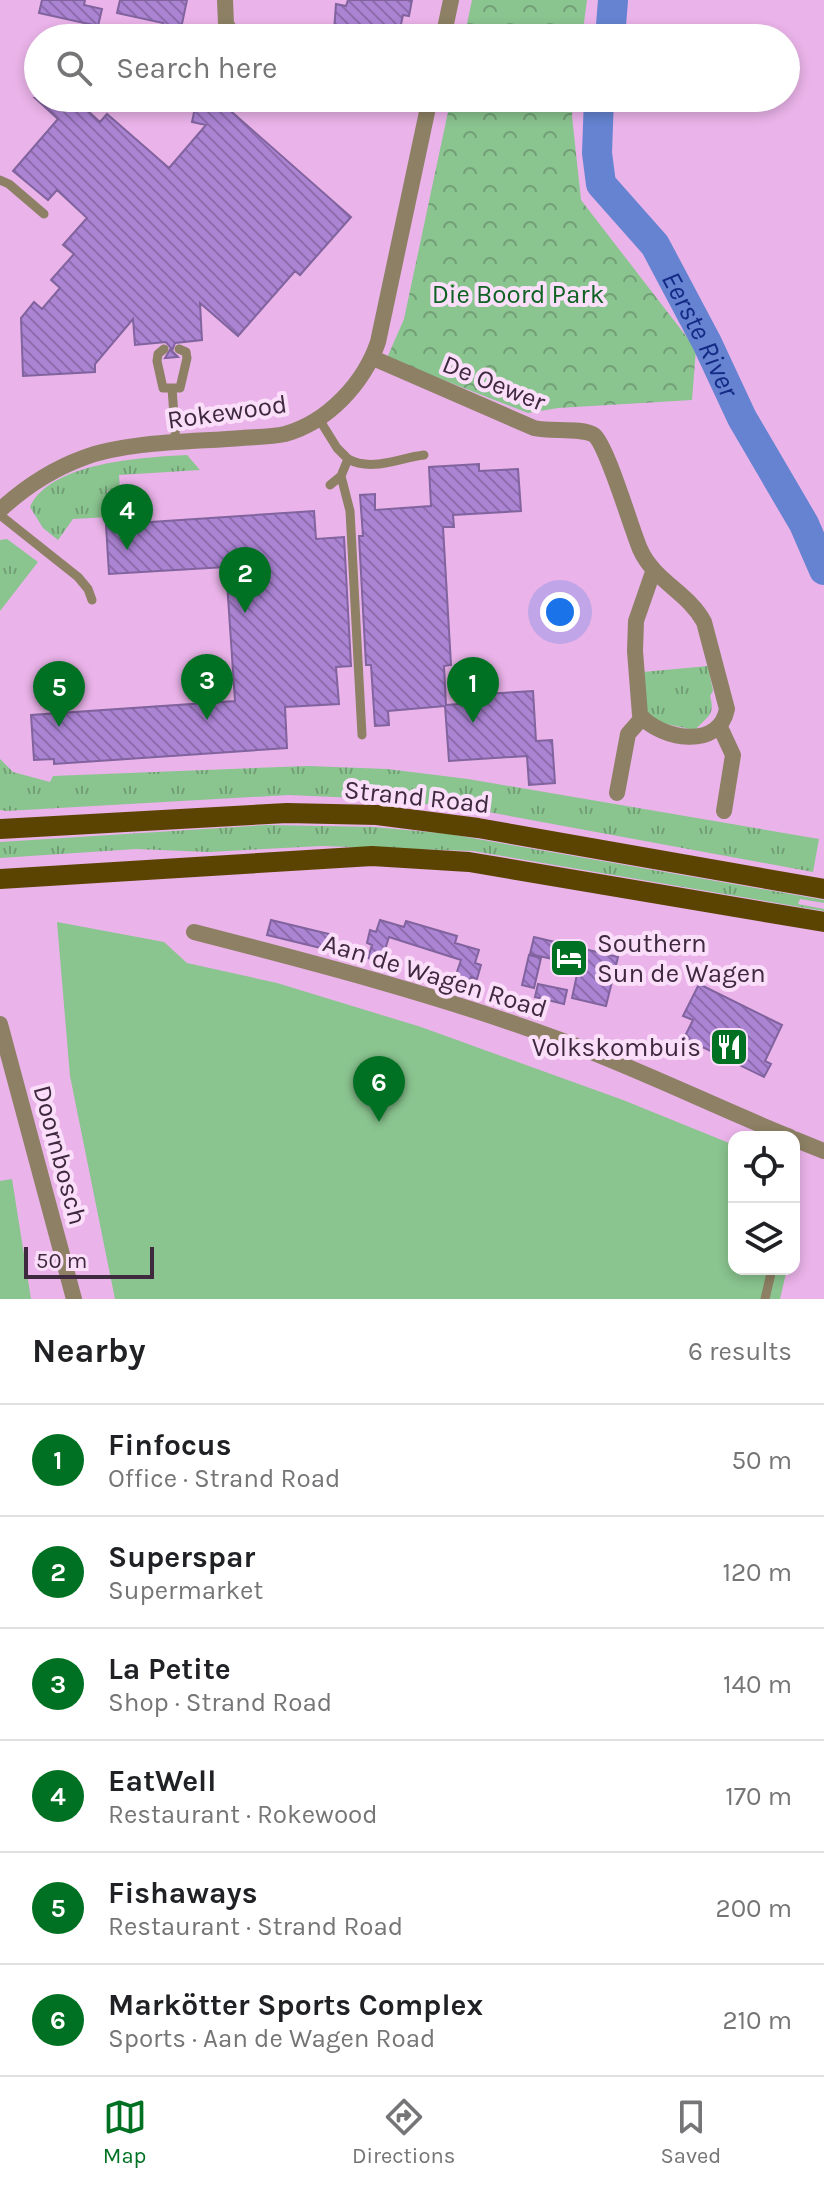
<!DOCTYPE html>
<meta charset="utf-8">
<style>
body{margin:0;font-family:Karla,sans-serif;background:#f6f6f6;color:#202124}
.controls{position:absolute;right:24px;bottom:24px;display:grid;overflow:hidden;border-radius:16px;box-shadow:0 4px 12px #0003}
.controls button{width:72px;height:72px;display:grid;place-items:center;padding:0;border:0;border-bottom:2px solid #e0e0e0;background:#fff;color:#202124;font:40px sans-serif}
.scale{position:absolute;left:24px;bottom:20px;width:130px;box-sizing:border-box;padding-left:8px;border:4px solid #3e293e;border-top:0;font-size:22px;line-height:28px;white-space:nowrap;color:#3e293e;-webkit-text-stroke:6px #fbdffa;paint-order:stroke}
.you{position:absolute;left:560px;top:612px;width:28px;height:28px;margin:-20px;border:6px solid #fff;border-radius:50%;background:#1a73e8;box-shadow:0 0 0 12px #1a73e833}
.badge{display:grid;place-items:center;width:52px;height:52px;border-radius:50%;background:#007123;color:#fff;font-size:26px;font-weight:700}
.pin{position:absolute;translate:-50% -66px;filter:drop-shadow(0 2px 4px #0008)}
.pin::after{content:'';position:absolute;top:42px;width:28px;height:24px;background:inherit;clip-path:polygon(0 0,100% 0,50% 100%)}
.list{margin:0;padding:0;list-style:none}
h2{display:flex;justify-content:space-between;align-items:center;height:104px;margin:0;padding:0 32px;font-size:34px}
h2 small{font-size:26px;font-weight:400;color:#757577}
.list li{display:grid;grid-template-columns:52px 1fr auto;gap:24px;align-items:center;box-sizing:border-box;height:112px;padding:0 32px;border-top:2px solid #e0e0e0}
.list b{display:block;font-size:30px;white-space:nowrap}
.list p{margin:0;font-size:26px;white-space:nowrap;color:#757577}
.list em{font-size:26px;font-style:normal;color:#757577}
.icon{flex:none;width:44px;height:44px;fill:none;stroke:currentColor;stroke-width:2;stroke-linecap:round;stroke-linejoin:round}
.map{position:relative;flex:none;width:824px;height:1299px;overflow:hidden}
.search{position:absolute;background:#fff;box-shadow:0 4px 12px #0003;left:24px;right:24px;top:24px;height:88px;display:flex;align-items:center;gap:20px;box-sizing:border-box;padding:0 28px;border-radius:44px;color:#757577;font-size:30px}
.sheet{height:776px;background:#fff}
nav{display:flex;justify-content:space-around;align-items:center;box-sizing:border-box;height:112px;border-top:2px solid #e0e0e0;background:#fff;font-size:22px;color:#757577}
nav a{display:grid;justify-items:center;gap:4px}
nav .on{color:#007123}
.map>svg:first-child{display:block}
.grass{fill:url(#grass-tufts)}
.forest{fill:url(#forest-crowns)}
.pitch{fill:#8ac48f}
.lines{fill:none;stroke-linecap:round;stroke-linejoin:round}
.river{stroke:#6583d1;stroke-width:30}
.building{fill:url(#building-back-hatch);stroke:#81639e;stroke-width:2}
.service{stroke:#8d8064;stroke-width:9}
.minor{stroke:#8d8064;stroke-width:16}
.primary{stroke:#5b4402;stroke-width:20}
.labels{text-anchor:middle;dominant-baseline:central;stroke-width:8;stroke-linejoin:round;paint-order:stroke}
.park-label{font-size:26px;fill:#106224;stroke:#fbdffa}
.street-label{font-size:26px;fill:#3e293e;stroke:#fbdffa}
.poi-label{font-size:26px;fill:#3e293e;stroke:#fbdffa;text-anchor:start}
.water-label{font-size:28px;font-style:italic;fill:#142a85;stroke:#fbdffa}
</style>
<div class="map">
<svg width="824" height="1299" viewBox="0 0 824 1299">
<defs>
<pattern id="grass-tufts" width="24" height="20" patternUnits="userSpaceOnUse" patternTransform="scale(2)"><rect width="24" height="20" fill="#8ac48f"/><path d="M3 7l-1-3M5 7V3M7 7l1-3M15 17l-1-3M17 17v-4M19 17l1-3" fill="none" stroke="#729f76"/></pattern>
<pattern id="forest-crowns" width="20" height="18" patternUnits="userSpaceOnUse" patternTransform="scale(2)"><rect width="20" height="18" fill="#8ac48f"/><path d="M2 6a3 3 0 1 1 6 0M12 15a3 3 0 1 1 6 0" fill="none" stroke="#729f76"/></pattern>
<pattern id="building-back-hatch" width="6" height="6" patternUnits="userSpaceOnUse" patternTransform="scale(2)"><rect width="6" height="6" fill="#ac84d4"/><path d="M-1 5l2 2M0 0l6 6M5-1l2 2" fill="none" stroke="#8d6cad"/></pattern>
</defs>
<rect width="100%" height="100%" fill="#eab3e9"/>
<path class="grass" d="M 187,455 L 200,470 L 119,475 L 120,490 L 107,491 L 109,517 L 73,519 L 58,540 L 43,528 L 30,507 C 50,462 145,457 187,455 Z
M 7,539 L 38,562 L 0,611 L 0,540 Z
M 708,666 L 713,691 L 710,696 C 716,716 706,717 695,730 L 652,721 L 646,716 L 643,672 Z
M 0,759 L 13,772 L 50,782 L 53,776 L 308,766 L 387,769 L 468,779 L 819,839 L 813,872 L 472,809 L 380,799 L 289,795 L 6,811 L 0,810 Z
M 267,825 L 374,827 L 449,834 L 824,900 L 824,903 L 800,899 L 798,904 L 824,909 L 824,911 L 473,851 L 322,846 L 209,852 L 136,849 L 0,858 L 0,842 Z"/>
<path class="forest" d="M 472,0 L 587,0 L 582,38 L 464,38 Z
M 451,98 L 574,98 L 572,116 L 581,200 L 696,349 L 692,400 L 558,408 L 528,413 L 387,358 L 404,319 Z"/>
<path class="pitch" d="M 57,922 L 164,942 L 187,963 L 277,983 L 421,1027 L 623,1100 L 734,1145 L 734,1269 L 787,1269 L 780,1299 L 115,1299 L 70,1076 Z
M 12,1179 L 31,1299 L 0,1299 L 0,1181 Z"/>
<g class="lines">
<g class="river">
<path d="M 610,38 L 613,0"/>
<path id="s1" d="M 599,98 L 597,153 L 601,184 L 655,245 L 707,343 L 742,418 L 804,524 L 824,570"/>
</g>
</g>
<path class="building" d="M 42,0 L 85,0 L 84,5 L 102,9 L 98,26 L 39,13 Z
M 120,0 L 187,0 L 179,38 L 160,38 L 163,23 L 117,13 Z
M 348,0 L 412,0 L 409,16 L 403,15 L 398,38 L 366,38 L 334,31 L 336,4 L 346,6 Z
M 35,98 L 74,98 L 100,122 L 107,114 L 169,168 L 206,125 L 192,122 L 197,98 L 216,98 L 351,217 L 300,275 L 295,271 L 238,336 L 200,303 L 202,340 L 175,343 L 172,351 L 178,357 L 165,358 L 171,348 L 166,342 L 135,345 L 133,319 L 95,364 L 95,372 L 23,376 L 21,318 L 34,302 L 42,309 L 60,288 L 51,280 L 74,254 L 63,245 L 87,218 L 57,190 L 48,200 L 13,171 L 58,119 Z
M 479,464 L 479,471 L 518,469 L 521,511 L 453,515 L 454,527 L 443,527 L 451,665 L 444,666 L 446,705 L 484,702 L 484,694 L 533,691 L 536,741 L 552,740 L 555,783 L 529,785 L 527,756 L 449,761 L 445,706 L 388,711 L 389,725 L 375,726 L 371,665 L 366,665 L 359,536 L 363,536 L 360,495 L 375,494 L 375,510 L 431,506 L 429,467 Z
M 314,511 L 316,539 L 344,537 L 351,666 L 336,667 L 339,704 L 285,707 L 287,748 L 54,764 L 54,759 L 34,760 L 31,715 L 235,701 L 226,567 L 109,574 L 106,525 Z
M 271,920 L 333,935 L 329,950 L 267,935 Z
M 380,920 L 404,927 L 406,921 L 457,936 L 455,943 L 479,950 L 475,963 L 481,965 L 477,979 L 471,977 L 467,989 L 453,984 L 461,960 L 389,937 L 381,962 L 368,958 L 372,945 L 367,943 L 370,930 L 376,932 Z
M 534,937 L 618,957 L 606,1006 L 572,998 L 579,965 L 530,954 Z
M 529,955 L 541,958 L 534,988 L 522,985 Z
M 538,984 L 567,990 L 564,1004 L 535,997 Z
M 699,984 L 782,1025 L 765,1061 L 771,1064 L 764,1077 L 684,1038 L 693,1020 L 683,1016 Z"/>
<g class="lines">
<path class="service" d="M 0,180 L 9,184 L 44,214
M 164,349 L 158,354 L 157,361 L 163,388 L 180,388 L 187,358 L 186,352 L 179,349
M 172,388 L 176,444
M 319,419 L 337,448 L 348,459 L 341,476 L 330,485
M 348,459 C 372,472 398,458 424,455
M 341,476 L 350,511 L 362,735
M 0,515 L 78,577 L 88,589 L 92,600
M 765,1299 L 772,1269"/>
<path class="minor" d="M 225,0 L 226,24 L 235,38
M 443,38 L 451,0
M 373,358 L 534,428 C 551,432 581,427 594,435 C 607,445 631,528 640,549 C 654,581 688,592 704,622 L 727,709 C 719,750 661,740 640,715 L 635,651 L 636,621 L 653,572
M 0,510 C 24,488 53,469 83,458 C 127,441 195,442 242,438 C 256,437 272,437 285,434 C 328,422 364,383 378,342 L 430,98
M 720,727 L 733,755 L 724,811
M 617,793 L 628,734 L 642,718
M 194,932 C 315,963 437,995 555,1038 C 635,1067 711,1105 790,1137
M 0,1024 L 74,1299
M 794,1139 L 824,1151"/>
<path class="primary" d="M 0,829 L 287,813 L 377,815 L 478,828 L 824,889
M 0,879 L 372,856 L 469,862 L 824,922"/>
</g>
<defs>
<symbol id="hotel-square" viewBox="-11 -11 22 22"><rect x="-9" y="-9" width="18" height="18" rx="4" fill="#007123" stroke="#fbdffa"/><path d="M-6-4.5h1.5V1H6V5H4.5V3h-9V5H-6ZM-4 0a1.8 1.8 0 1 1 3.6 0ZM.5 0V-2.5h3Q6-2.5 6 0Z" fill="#fff"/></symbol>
<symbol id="restaurant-square" viewBox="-11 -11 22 22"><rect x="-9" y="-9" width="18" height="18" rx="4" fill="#007123" stroke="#fbdffa"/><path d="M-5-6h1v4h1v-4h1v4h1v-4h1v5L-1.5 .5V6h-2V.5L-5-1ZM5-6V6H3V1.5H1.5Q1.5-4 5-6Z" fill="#fff"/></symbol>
</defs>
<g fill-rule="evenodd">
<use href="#hotel-square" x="547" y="936" width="44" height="44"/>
<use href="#restaurant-square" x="707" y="1025" width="44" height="44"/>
</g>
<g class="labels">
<g class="park-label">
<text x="518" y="294">Die Boord Park</text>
</g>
<g class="street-label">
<text transform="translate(494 383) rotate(22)">De Oewer</text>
<text transform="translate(227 412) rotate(-8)">Rokewood</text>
<text transform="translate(417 797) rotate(6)">Strand Road</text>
<text transform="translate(435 976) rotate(17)">Aan de Wagen Road</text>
<text transform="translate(60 1155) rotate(75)">Doornbosch</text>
</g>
<g class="poi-label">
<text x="597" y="943">Southern<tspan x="597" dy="30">Sun de Wagen</tspan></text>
<text x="701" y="1047" text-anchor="end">Volkskombuis</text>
</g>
<g class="water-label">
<text stroke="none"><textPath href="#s1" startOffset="268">Eerste River</textPath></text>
</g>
</g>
</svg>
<div class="controls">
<button><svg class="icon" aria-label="locate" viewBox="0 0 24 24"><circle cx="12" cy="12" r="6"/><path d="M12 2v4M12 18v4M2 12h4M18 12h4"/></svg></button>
<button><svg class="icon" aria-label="layers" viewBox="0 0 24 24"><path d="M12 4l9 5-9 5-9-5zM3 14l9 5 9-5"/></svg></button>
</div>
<div class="scale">50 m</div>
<div class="you"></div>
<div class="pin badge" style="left:473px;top:723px">1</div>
<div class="pin badge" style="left:245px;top:613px">2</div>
<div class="pin badge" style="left:207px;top:720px">3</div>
<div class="pin badge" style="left:127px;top:550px">4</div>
<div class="pin badge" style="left:59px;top:727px">5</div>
<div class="pin badge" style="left:379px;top:1122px">6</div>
<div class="search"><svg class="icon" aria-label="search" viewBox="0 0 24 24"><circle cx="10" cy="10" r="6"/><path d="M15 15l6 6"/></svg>Search here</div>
</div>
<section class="sheet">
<h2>Nearby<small>6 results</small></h2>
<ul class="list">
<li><span class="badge">1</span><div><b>Finfocus</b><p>Office · Strand Road</p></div><em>50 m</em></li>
<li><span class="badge">2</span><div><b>Superspar</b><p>Supermarket</p></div><em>120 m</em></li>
<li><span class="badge">3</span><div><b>La Petite</b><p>Shop · Strand Road</p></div><em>140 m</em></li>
<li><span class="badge">4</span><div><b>EatWell</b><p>Restaurant · Rokewood</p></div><em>170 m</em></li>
<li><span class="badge">5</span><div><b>Fishaways</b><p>Restaurant · Strand Road</p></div><em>200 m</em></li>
<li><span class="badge">6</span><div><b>Markötter Sports Complex</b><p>Sports · Aan de Wagen Road</p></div><em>210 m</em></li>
</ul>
</section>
<nav>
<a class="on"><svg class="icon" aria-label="map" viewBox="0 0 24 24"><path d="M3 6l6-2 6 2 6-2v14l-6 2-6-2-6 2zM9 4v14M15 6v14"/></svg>Map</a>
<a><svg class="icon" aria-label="directions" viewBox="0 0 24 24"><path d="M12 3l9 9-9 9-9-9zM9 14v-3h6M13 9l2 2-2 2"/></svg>Directions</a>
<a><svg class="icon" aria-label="saved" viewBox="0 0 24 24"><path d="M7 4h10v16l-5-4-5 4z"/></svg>Saved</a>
</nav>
